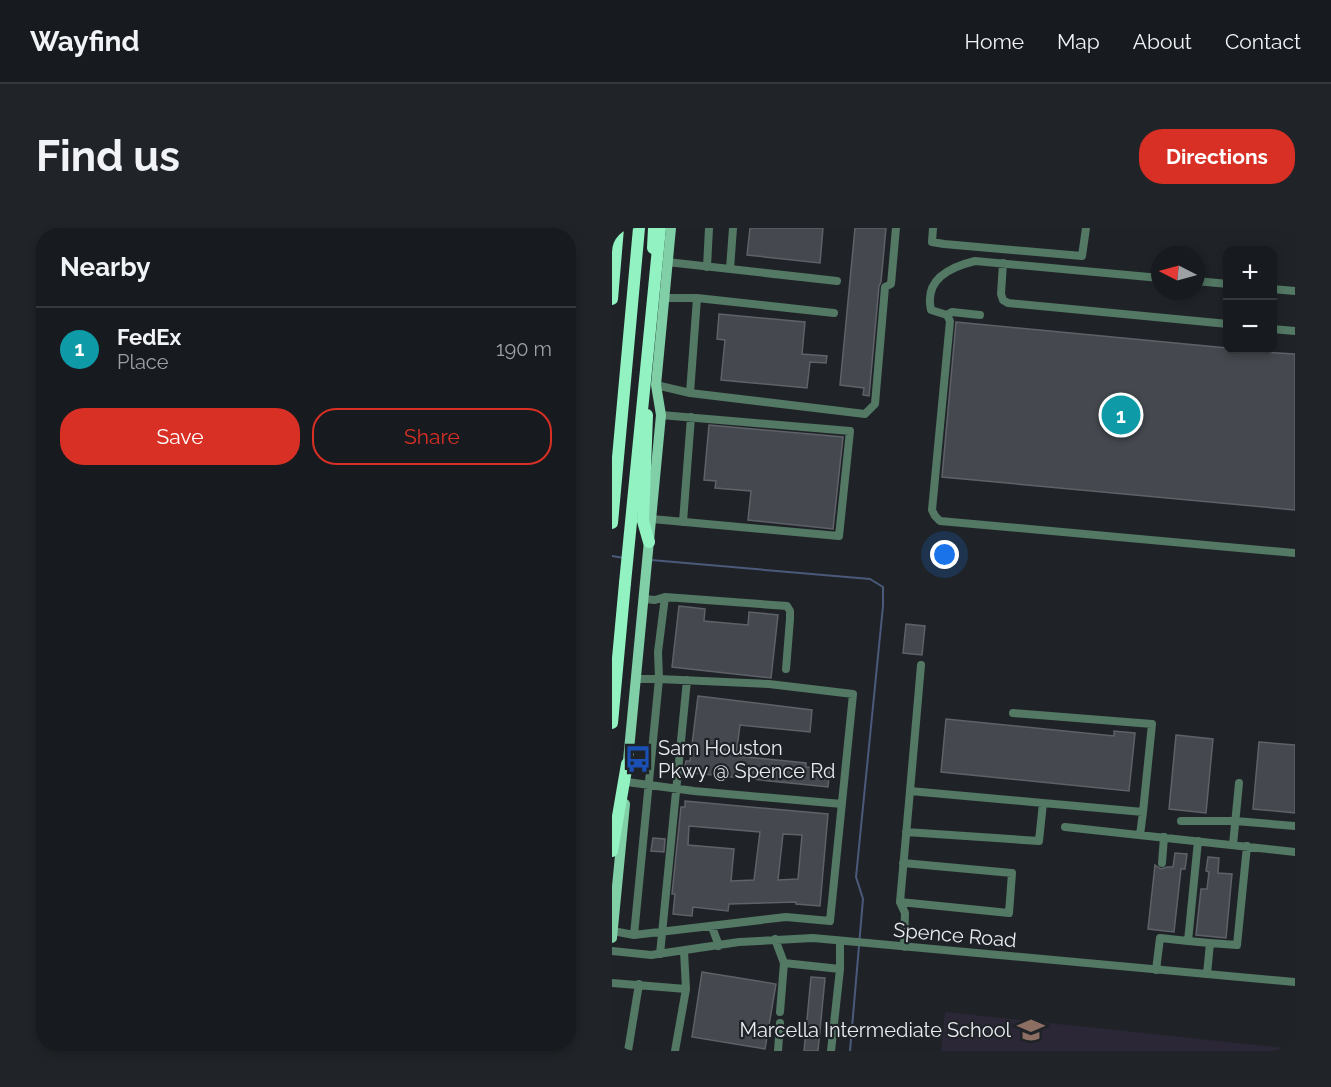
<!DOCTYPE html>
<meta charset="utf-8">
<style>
body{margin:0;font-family:Raleway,sans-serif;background:#202327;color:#f1f3f6}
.controls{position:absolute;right:18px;top:18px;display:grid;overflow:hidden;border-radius:12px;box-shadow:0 3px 9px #0003}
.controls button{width:54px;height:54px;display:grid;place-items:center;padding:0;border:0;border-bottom:2px solid #36383c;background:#171a1e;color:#f1f3f6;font:30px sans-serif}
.compass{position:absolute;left:539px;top:18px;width:54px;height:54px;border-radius:50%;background:#171a1e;box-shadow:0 3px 9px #0003;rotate:276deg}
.you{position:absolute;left:333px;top:327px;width:21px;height:21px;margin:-15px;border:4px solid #fff;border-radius:50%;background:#1a73e8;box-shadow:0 0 0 9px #1a73e833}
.badge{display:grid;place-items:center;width:39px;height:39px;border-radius:50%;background:#d93025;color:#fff;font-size:20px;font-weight:700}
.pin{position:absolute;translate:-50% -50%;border:3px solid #fff;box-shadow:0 2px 6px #0006}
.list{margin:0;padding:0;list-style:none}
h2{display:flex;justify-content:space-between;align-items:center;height:78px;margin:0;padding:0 24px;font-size:26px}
h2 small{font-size:20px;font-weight:400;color:#9ea1a4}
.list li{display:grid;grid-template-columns:39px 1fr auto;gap:18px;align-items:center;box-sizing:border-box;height:84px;padding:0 24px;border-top:2px solid #36383c}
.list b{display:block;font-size:22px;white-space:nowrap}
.list p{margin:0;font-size:20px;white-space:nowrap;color:#9ea1a4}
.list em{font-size:20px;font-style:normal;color:#9ea1a4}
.actions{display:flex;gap:12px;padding:18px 24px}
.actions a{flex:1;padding:14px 0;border:2px solid #d93025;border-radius:24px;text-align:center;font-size:21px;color:#d93025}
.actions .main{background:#d93025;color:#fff}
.map{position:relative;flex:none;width:683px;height:823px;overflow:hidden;border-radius:24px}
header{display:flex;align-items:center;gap:36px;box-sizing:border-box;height:84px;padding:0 30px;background:#171a1e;border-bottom:2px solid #36383c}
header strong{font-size:28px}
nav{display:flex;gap:33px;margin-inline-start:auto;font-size:21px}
.intro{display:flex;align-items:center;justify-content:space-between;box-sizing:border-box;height:144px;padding:0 36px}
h1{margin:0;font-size:42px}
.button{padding:15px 27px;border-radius:24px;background:#d93025;color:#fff;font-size:21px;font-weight:700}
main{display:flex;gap:36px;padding:0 36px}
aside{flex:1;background:#171a1e;border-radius:24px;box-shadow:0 3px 9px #0003}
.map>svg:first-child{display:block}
.education{fill:#2c2737}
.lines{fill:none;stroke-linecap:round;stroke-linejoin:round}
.stream{stroke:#4b5a7a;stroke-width:2}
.building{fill:#45494f;stroke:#5e6268;stroke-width:1.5;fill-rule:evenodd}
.minor{stroke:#537864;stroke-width:8}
.major{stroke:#80cfa7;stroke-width:10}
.highway{stroke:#92f2c1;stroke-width:12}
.highway-bridge{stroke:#92f2c1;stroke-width:12}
.labels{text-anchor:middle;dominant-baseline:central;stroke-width:4.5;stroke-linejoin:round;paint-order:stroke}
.poi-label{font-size:20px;fill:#e8ebef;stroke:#1f2328;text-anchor:start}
.street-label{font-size:20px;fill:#e8ebef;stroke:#1f2328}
</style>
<header>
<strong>Wayfind</strong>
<nav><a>Home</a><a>Map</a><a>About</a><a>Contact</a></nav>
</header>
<div class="intro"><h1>Find us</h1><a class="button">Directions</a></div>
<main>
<aside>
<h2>Nearby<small></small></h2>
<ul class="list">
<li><span class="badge" style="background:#0f9aa8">1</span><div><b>FedEx</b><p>Place</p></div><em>190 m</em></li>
</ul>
<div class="actions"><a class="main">Save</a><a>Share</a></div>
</aside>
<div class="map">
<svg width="683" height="823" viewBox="0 0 683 823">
<rect width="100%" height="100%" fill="#1f2328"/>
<path class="education" d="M 333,784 L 682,821 L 682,823 L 329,823 Z"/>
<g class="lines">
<path class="stream" d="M 0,328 L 12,330
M 39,332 L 258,351 L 271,359 L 271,378 L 244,649 L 251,671 L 238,823"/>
</g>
<path class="building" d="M 138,0 L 211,0 L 208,35 L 135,27 Z
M 243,0 L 274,0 L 269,54 L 267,58 L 257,168 L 251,167 L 252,160 L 228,157 Z
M 107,86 L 193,94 L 190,126 L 215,128 L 214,135 L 198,134 L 195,160 L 109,152 L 113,112 L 105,111 Z
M 344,94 L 615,120 L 615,122 L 683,126 L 683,282 L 330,249 Z
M 97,197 L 231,209 L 221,301 L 136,292 L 139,263 L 103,260 L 104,253 L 92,252 Z
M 67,378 L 93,381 L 92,393 L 136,397 L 137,384 L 166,387 L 159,450 L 60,439 Z
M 294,396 L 313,398 L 310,427 L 291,425 Z
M 86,468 L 200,482 L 198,504 L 128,497 L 124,528 L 194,535 L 194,539 L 218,541 L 216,559 L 72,544 L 74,533 L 78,533 Z
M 334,491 L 502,508 L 502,503 L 523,505 L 517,563 L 329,544 Z
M 564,507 L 601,511 L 594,585 L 557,581 Z
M 647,514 L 683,517 L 683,585 L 641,581 Z
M 73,573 L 216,586 L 208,678 L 184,676 L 184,674 L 117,676 L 116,683 L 81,679 L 80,688 L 61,686 L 63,666 L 60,666 L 69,579 L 73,579 ZM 77,598 L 148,604 L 142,652 L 119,653 L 122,621 L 76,617 ZM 171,606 L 190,607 L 186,651 L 166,652 Z
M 41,610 L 53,611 L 52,624 L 39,623 Z
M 563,625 L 575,626 L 573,641 L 569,641 L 562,704 L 536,701 L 543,637 L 549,641 L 555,639 L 561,639 Z
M 596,629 L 607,630 L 606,645 L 620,646 L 614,710 L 584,707 L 589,661 L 595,661 L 597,644 L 594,643 Z
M 90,744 L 164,756 L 153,821 L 80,809 Z
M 199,749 L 213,750 L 206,823 L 192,823 Z"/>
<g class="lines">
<path class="minor" d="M 321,0 L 320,14 L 332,16 L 470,28 L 474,0
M 55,34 L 225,53
M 391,35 L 389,66 L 391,72 L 396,75 L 616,96
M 95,39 L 97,0
M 118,41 L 121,0
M 548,50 L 363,33 C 338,39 312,51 319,82 L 335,87 L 338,93 L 320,282 L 323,288 L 328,293 L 683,325
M 584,53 L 616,56
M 660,61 L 683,63
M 53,70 L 85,70 L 222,85
M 335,87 L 340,84 L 368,87
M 660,101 L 683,103
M 44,157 L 78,165 L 253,186 L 263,176 L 273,59 L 279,56 L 284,0
M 78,165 L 85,70
M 40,291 L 227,308 L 238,203 L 49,187
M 71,294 L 79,189
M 32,371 L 43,372 L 53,369 L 175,378 L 178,383 L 178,391 L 174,441
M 401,485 L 540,496 L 531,584 L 431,575
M 15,554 L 82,563 L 230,576
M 569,593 L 623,593 L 683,598
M 453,599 L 683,624
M 294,604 L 427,613 L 431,575 L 298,563 L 309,437
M 528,607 L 531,584
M 586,613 L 576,713 L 598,715
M 621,617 L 627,555
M 550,635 L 552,609
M 288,674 L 397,685 L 400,645 L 291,635
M 100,699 L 107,718
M 1,703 L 22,707 L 174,689 L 218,693 L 241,466 L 157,456 L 47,451 L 46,424 L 53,369
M 22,707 L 47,451 L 23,451
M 163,711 L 172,735 L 168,784
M 292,719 L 293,685 L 288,674 L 298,563
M 0,723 L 39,727 L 127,714 L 201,710 L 683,754
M 48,726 L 75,452
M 172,735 L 228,741
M 544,742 L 548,710 L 576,713
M 595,746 L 598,715 L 625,717 L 635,618
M 0,755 L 74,761 L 72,723
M 16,823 L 27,756
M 63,823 L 74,761
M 166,823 L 168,795
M 219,823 L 228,741 L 228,714"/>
<path class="major" d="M 15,543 L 49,187 L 44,157 L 59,0
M 0,710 L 13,576"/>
<path class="highway" d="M 41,20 L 42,0
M 0,71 L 6,0
M 35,187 L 31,293 L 37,314
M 0,295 L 27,0
M 0,495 L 13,355
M 0,623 L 15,536"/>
<path class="highway-bridge" d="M 13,355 L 48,0"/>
</g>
<defs>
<symbol id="bus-bare" viewBox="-9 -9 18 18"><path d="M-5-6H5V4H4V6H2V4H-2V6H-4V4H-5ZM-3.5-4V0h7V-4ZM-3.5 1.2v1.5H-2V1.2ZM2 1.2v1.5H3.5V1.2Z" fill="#1a4fb4" stroke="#1f2328" stroke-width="2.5" paint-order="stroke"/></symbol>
<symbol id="school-bare" viewBox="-9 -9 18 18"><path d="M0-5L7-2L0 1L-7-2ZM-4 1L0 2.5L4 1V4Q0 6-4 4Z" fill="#8d6e63" stroke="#1f2328" stroke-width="2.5" paint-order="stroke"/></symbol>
</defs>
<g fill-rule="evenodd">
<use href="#bus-bare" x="7" y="512" width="38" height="38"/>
<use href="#school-bare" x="400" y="783" width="38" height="38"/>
</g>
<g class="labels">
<g class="poi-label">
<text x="46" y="520">Sam Houston<tspan x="46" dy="23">Pkwy @ Spence Rd</tspan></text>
<text x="399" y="802" text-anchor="end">Marcella Intermediate School</text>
</g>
<g class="street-label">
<text transform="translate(343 707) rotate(5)">Spence Road</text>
</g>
</g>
</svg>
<div class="controls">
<button>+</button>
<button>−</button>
</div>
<svg class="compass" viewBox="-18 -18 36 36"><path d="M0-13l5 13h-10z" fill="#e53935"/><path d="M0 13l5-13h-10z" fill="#9ea1a4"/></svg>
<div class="you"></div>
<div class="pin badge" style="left:509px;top:187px;background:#0f9aa8">1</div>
</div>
</main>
